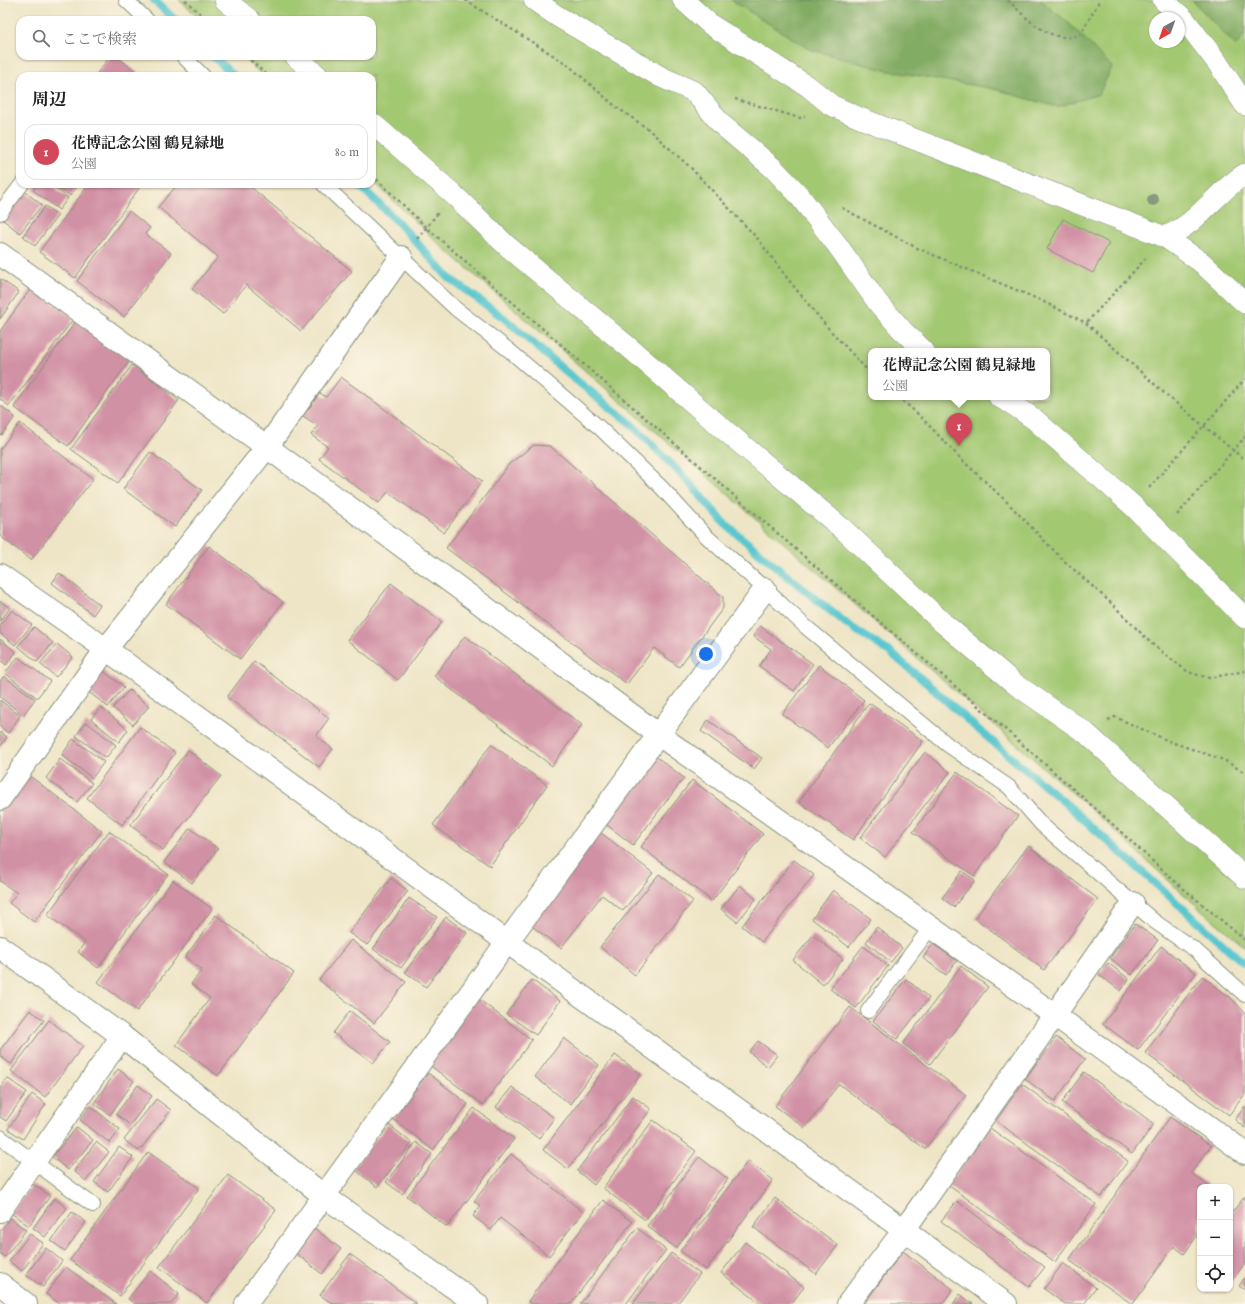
<!DOCTYPE html>
<html lang="ja">
<meta charset="utf-8">
<style>
body{margin:0;font-family:"IM FELL English","Noto Serif JP",serif;background:#f2f2f2;color:#222}
.controls{position:absolute;right:12px;bottom:12px;display:grid;overflow:hidden;border-radius:8px;box-shadow:0 1px 3px #0004}
.controls button{width:36px;height:36px;display:grid;place-items:center;padding:0;border:0;border-bottom:1px solid #e0e0e0;background:#fff;color:#222;font:20px sans-serif}
.compass{position:absolute;left:1149px;top:12px;width:36px;height:36px;border-radius:50%;background:#fff;box-shadow:0 1px 3px #0004;rotate:220deg}
.you{position:absolute;left:706px;top:654px;width:14px;height:14px;margin:-10px;border:3px solid #fff;border-radius:50%;background:#1a73e8;box-shadow:0 0 0 6px #1a73e833}
.badge{display:grid;place-items:center;width:26px;height:26px;border-radius:50%;background:#d1495b;color:#fff;font-size:13px;font-weight:700}
.pin{position:absolute;translate:-50% -33px;filter:drop-shadow(0 1px 2px #0008)}
.pin::after{content:'';position:absolute;top:21px;width:14px;height:12px;background:inherit;clip-path:polygon(0 0,100% 0,50% 100%)}
.popup{position:absolute;left:868px;top:348px;width:182px;height:52px;box-sizing:border-box;display:grid;place-content:center;border-radius:8px;background:#fff;filter:drop-shadow(0 1px 3px #0005);font-size:13px;white-space:nowrap;color:#767676}
.popup b{font-size:15px;color:#222}
.popup::after{content:'';position:absolute;left:50%;top:100%;margin-left:-8px;border:8px solid transparent;border-top-color:#fff}
.list{margin:0;padding:0;list-style:none}
h2{display:flex;justify-content:space-between;align-items:center;height:52px;margin:0;padding:0 16px;font-size:17px}
h2 small{font-size:13px;font-weight:400;color:#767676}
.list li{display:grid;grid-template-columns:26px 1fr auto;gap:12px;align-items:center;box-sizing:border-box;height:56px;margin:0 8px 8px;padding:0 8px;border:1px solid #e0e0e0;border-radius:12px}
.list b{display:block;font-size:15px;white-space:nowrap}
.list p{margin:0;font-size:13px;white-space:nowrap;color:#767676}
.list em{font-size:13px;font-style:normal;color:#767676}
.icon{flex:none;width:22px;height:22px;fill:none;stroke:currentColor;stroke-width:2;stroke-linecap:round;stroke-linejoin:round}
.map{position:relative;flex:none;width:1245px;height:1304px;overflow:hidden}
.search{position:absolute;background:#fff;box-shadow:0 1px 3px #0004;left:16px;top:16px;width:360px;height:44px;display:flex;align-items:center;gap:10px;box-sizing:border-box;padding:0 14px;border-radius:12px;color:#767676;font-size:15px}
.panel{position:absolute;background:#fff;box-shadow:0 1px 3px #0004;left:16px;top:72px;width:360px;height:116px;border-radius:12px}
.map>svg:first-child{display:block}
.green{fill:#a3c872;stroke:#618253;fill-rule:evenodd}
.forest{fill:#82ac64;stroke:#50744c}
.lines{fill:none;stroke-linecap:round;stroke-linejoin:round}
.stream{stroke:#5ac7cf;stroke-width:8}
.building{fill:#d191a5}
.service-casing{stroke:#86917d;stroke-width:16}
.pedestrian-casing{stroke:#86917d;stroke-width:22}
.minor-casing{stroke:#86917d;stroke-width:24}
.tertiary-casing{stroke:#86917d;stroke-width:24}
.path{stroke:#86917d;stroke-width:2.5;stroke-dasharray:3 3;stroke-linecap:butt}
.service{stroke:#fff;stroke-width:14}
.pedestrian{stroke:#fff;stroke-width:21}
.minor{stroke:#fff;stroke-width:22}
.tertiary{stroke:#fff;stroke-width:22}
.tree{fill:#8a987c}
</style>
<div class="map">
<svg width="1245" height="1304" viewBox="0 0 1245 1304">
<rect width="100%" height="100%" fill="#fcf5e5"/>
<filter id="ink" filterUnits="userSpaceOnUse"><feTurbulence type="fractalNoise" baseFrequency=".025" numOctaves="2"/><feDisplacementMap in="SourceGraphic" scale="8" xChannelSelector="R" yChannelSelector="G"/><feConvolveMatrix kernelMatrix="1 2 1 2 8 2 1 2 1" color-interpolation-filters="sRGB"/></filter>
<filter id="wash" filterUnits="userSpaceOnUse"><feTurbulence type="fractalNoise" baseFrequency=".012" numOctaves="4" result="noise"/><feDisplacementMap in="SourceGraphic" scale="16" xChannelSelector="R" yChannelSelector="G"/><feGaussianBlur stdDeviation="0.9" result="paint"/><feColorMatrix in="noise" values="0 0 0 0 0 0 0 0 0 0 0 0 0 0 0 0 0 1.4 0 .05"/><feComposite in="paint" operator="in"/></filter>
<g filter="url(#wash)">
<rect width="100%" height="100%" fill="#eee5c6"/>
<path class="green" d="M 179,0 L 1245,0 L 1245,947 C 1192,903 1141,856 1091,809 L 439,244 L 372,180 L 372,76 L 263,76 L 241,56 L 372,56 L 372,20 L 201,20 ZM 1155,18 L 1179,18 L 1179,42 L 1155,42 ZM 871,351 L 1047,351 L 1047,397 L 871,397 Z"/>
<path class="forest" d="M 731,0 L 1040,0 L 1069,23 L 1112,67 L 1099,94 L 1057,107 L 994,89 L 884,70 L 809,49 Z
M 1192,0 L 1245,0 L 1245,33 L 1236,46 Z"/>
<g class="lines">
<path class="stream" d="M 154,0 L 175,20
M 213,56 L 234,76
M 358,184 L 395,219 L 449,278 L 504,318 L 567,373 L 629,422 L 685,478 L 725,524 L 786,575 L 848,625 L 891,653 L 931,687 L 973,725 L 1071,808 L 1245,964"/>
</g>
<g id="blocks">
<path class="building" d="M 110,56 L 116,56 L 142,76 L 95,76 Z
M 38,184 L 50,184 L 68,198 L 59,210 L 33,190 Z
M 53,184 L 76,184 L 78,185 L 70,196 Z
M 89,184 L 142,184 L 75,278 L 39,252 Z
M 178,184 L 247,184 L 352,271 L 301,331 L 246,285 L 223,314 L 192,289 L 218,257 L 158,207 Z
M 24,191 L 42,205 L 20,233 L 2,219 Z
M 45,206 L 58,215 L 35,246 L 23,236 Z
M 129,211 L 150,228 L 145,234 L 171,253 L 124,317 L 77,281 Z
M 1063,219 L 1109,243 L 1093,273 L 1047,249 Z
M 0,279 L 19,292 L 0,319 Z
M 32,287 L 74,318 L 9,406 L 0,399 L 0,331 Z
M 76,321 L 130,360 L 68,446 L 14,407 Z
M 132,365 L 179,400 L 118,483 L 71,449 Z
M 341,377 L 482,481 L 444,533 L 388,492 L 379,503 L 319,459 L 328,447 L 311,435 L 318,426 L 303,416 L 320,393 L 326,397 Z
M 0,405 L 15,417 L 2,435 L 0,434 Z
M 20,423 L 93,479 L 31,560 L 0,536 L 0,449 Z
M 534,445 L 550,446 L 723,597 L 723,608 L 679,667 L 654,648 L 627,684 L 446,548 L 509,464 Z
M 150,452 L 202,490 L 175,527 L 123,489 Z
M 209,546 L 283,602 L 240,659 L 166,604 Z
M 59,573 L 100,605 L 93,615 L 52,583 Z
M 391,583 L 442,622 L 398,680 L 347,640 Z
M 0,601 L 10,608 L 0,621 Z
M 12,610 L 32,625 L 15,645 L 0,633 L 0,625 Z
M 760,626 L 813,664 L 794,691 L 759,666 L 771,649 L 753,636 Z
M 34,627 L 53,643 L 37,662 L 18,646 Z
M 465,636 L 582,725 L 552,766 L 434,676 Z
M 0,639 L 16,652 L 6,665 L 0,660 Z
M 57,644 L 73,657 L 56,677 L 40,664 Z
M 18,657 L 50,681 L 37,698 L 5,673 Z
M 254,661 L 329,718 L 316,736 L 333,749 L 319,767 L 227,697 Z
M 819,665 L 864,700 L 828,748 L 782,714 Z
M 102,670 L 124,687 L 108,707 L 86,690 Z
M 4,676 L 35,699 L 23,715 L 0,697 L 0,681 Z
M 129,690 L 149,706 L 133,725 L 113,708 Z
M 0,700 L 20,716 L 8,733 L 0,727 Z
M 869,703 L 923,741 L 853,840 L 799,802 Z
M 101,707 L 128,730 L 119,742 L 91,719 Z
M 708,720 L 762,758 L 754,769 L 701,731 Z
M 86,722 L 116,745 L 106,758 L 76,736 Z
M 140,727 L 175,753 L 122,825 L 87,798 Z
M 0,732 L 7,737 L 0,747 Z
M 73,739 L 104,762 L 92,778 L 62,755 Z
M 491,744 L 547,785 L 490,866 L 433,825 Z
M 188,750 L 221,776 L 163,850 L 130,825 Z
M 925,752 L 950,772 L 885,857 L 860,838 Z
M 653,754 L 684,778 L 633,845 L 602,821 Z
M 60,759 L 92,783 L 77,802 L 46,778 Z
M 957,772 L 1018,816 L 974,876 L 913,832 Z
M 26,773 L 102,831 L 34,922 L 9,903 L 17,893 L 0,881 L 0,808 Z
M 692,780 L 763,834 L 712,901 L 641,847 Z
M 190,828 L 218,849 L 192,883 L 164,862 Z
M 596,829 L 653,873 L 623,911 L 602,895 L 561,948 L 525,921 Z
M 109,831 L 168,874 L 98,968 L 78,952 L 85,942 L 47,915 Z
M 1028,846 L 1098,899 L 1044,970 L 975,918 Z
M 794,860 L 814,875 L 762,942 L 742,926 Z
M 962,871 L 975,880 L 954,907 L 942,898 Z
M 659,874 L 693,901 L 635,975 L 600,947 Z
M 391,878 L 408,891 L 367,945 L 349,933 Z
M 173,880 L 212,909 L 137,1011 L 98,982 Z
M 740,885 L 756,899 L 737,922 L 721,909 Z
M 833,890 L 871,919 L 849,947 L 812,919 Z
M 409,898 L 437,917 L 401,968 L 373,949 Z
M 216,915 L 294,973 L 218,1076 L 176,1045 L 210,998 L 191,984 L 202,970 L 185,957 Z
M 446,917 L 467,933 L 426,987 L 405,972 Z
M 1135,924 L 1158,940 L 1132,975 L 1110,958 Z
M 877,927 L 902,948 L 891,962 L 866,942 Z
M 813,935 L 843,959 L 823,985 L 793,960 Z
M 351,940 L 406,982 L 374,1023 L 319,980 Z
M 933,944 L 957,961 L 946,975 L 923,958 Z
M 863,946 L 888,966 L 856,1008 L 830,989 Z
M 1161,946 L 1196,973 L 1138,1050 L 1103,1024 Z
M 1108,963 L 1129,979 L 1121,991 L 1099,975 Z
M 961,966 L 988,987 L 930,1064 L 903,1044 Z
M 1202,976 L 1231,998 L 1245,1013 L 1245,1094 L 1229,1115 L 1145,1053 Z
M 906,979 L 929,998 L 897,1039 L 873,1021 Z
M 532,980 L 560,1001 L 536,1035 L 506,1014 Z
M 477,998 L 532,1040 L 483,1105 L 428,1064 Z
M 850,1007 L 966,1095 L 925,1149 L 839,1084 L 805,1128 L 775,1106 Z
M 30,1010 L 44,1020 L 11,1064 L 0,1056 L 0,1050 Z
M 350,1011 L 390,1042 L 373,1063 L 333,1033 Z
M 49,1020 L 83,1046 L 45,1097 L 11,1071 Z
M 1056,1037 L 1085,1059 L 1055,1101 L 1025,1079 Z
M 564,1038 L 599,1065 L 570,1104 L 535,1077 Z
M 758,1041 L 777,1055 L 768,1067 L 749,1052 Z
M 615,1055 L 641,1074 L 568,1169 L 543,1150 Z
M 118,1069 L 134,1081 L 110,1115 L 94,1103 Z
M 1084,1072 L 1154,1124 L 1132,1154 L 1062,1102 Z
M 428,1073 L 468,1104 L 433,1150 L 393,1119 Z
M 7,1078 L 27,1092 L 6,1121 L 0,1117 L 0,1089 Z
M 1022,1084 L 1128,1161 L 1101,1197 L 996,1121 Z
M 138,1085 L 152,1096 L 130,1125 L 116,1114 Z
M 512,1087 L 554,1118 L 539,1139 L 496,1107 Z
M 32,1094 L 46,1104 L 23,1139 L 8,1129 Z
M 633,1096 L 651,1109 L 594,1185 L 577,1171 Z
M 156,1099 L 171,1110 L 139,1151 L 124,1140 Z
M 90,1106 L 120,1129 L 110,1143 L 80,1120 Z
M 1245,1106 L 1245,1128 L 1235,1120 Z
M 474,1108 L 514,1139 L 447,1227 L 407,1196 Z
M 1170,1117 L 1211,1146 L 1191,1173 L 1210,1187 L 1200,1187 L 1200,1232 L 1184,1254 L 1174,1246 L 1133,1304 L 1132,1304 L 1069,1260 Z
M 653,1120 L 696,1151 L 645,1220 L 603,1188 Z
M 388,1124 L 412,1143 L 377,1187 L 353,1168 Z
M 77,1127 L 93,1140 L 68,1170 L 52,1157 Z
M 990,1128 L 1096,1204 L 1055,1262 L 948,1185 Z
M 96,1142 L 109,1152 L 86,1181 L 74,1171 Z
M 416,1142 L 432,1154 L 402,1194 L 386,1182 Z
M 119,1147 L 133,1157 L 108,1192 L 94,1182 Z
M 148,1152 L 199,1188 L 120,1296 L 70,1260 Z
M 511,1154 L 583,1212 L 549,1256 L 500,1218 L 491,1230 L 473,1216 L 480,1206 L 474,1201 Z
M 699,1157 L 728,1179 L 676,1248 L 647,1226 Z
M 748,1161 L 773,1180 L 706,1270 L 680,1251 Z
M 228,1175 L 276,1210 L 207,1303 L 159,1267 Z
M 33,1184 L 50,1196 L 29,1226 L 11,1213 Z
M 1245,1196 L 1245,1263 L 1230,1283 L 1230,1215 Z
M 54,1198 L 67,1208 L 45,1237 L 33,1228 Z
M 775,1198 L 838,1245 L 816,1274 L 753,1227 Z
M 603,1200 L 632,1222 L 571,1304 L 532,1304 L 528,1301 Z
M 957,1201 L 1045,1267 L 1029,1287 L 941,1221 Z
M 72,1212 L 86,1222 L 65,1251 L 51,1241 Z
M 10,1218 L 26,1230 L 5,1257 L 0,1253 L 0,1231 Z
M 313,1227 L 341,1249 L 322,1274 L 293,1251 Z
M 637,1228 L 666,1250 L 626,1304 L 580,1304 Z
M 30,1234 L 43,1243 L 22,1271 L 9,1261 Z
M 745,1242 L 804,1287 L 791,1304 L 761,1304 L 721,1273 Z
M 46,1248 L 62,1261 L 43,1287 L 26,1275 Z
M 903,1251 L 953,1289 L 942,1304 L 864,1304 Z
M 671,1253 L 700,1274 L 677,1304 L 633,1304 Z
M 350,1254 L 417,1304 L 333,1304 L 320,1295 Z
M 1063,1263 L 1096,1288 L 1084,1304 L 1065,1304 L 1044,1289 Z
M 66,1267 L 116,1304 L 60,1304 L 46,1294 Z
M 150,1271 L 179,1294 L 171,1304 L 135,1304 L 128,1299 Z
M 1245,1277 L 1245,1290 L 1239,1286 Z
M 960,1294 L 973,1304 L 953,1304 Z"/>
</g>
</g>
<g filter="url(#ink)">
<use href="#blocks" fill-opacity="0" stroke="#86917d" stroke-width="1"/>
<g class="lines">
<defs>
<path id="service" d="M 126,0 L 147,20
M 183,56 L 203,76
M 323,184 L 456,309 L 510,351 L 601,429 L 661,487 L 705,535 L 765,589 L 806,627 L 948,745 L 1009,787 L 1042,825 L 1154,921 L 1195,950 L 1245,995
M 0,213 L 22,184
M 868,1011 L 931,927
M 0,1137 L 93,1205"/>
<path id="pedestrian" d="M 225,0 L 250,20
M 534,0 L 557,16 L 661,77 L 695,92 L 721,124 L 773,168 L 798,194 L 838,246 L 878,303 L 903,331 L 924,351
M 683,0 L 711,25 L 809,87 L 831,105 L 860,118 L 1165,237 L 1201,262 L 1245,303
M 1163,0 L 1184,19 L 1217,62 L 1245,105
M 295,56 L 318,76
M 372,123 L 454,195 L 506,245 L 632,350 L 715,422 L 844,530 L 943,623 L 1015,684 L 1086,733 L 1245,878
M 1165,237 C 1176,232 1187,226 1196,217 C 1212,203 1227,185 1245,174
M 999,397 L 1012,404 L 1034,419 L 1132,505 L 1245,618"/>
<path id="minor" d="M 0,254 L 267,447 L 659,735 L 1056,1016 L 1245,1153
M 0,575 L 106,649 L 507,942 L 1006,1304
M 0,799 L 106,649 L 267,447 L 401,257
M 0,1211 L 122,1036
M 0,1284 L 26,1304
M 246,1304 L 507,942 L 765,589
M 848,1304 L 904,1230 L 1133,903"/>
<path id="tertiary" d="M 0,947 L 122,1036 L 324,1196 L 477,1304"/>
</defs>
<use href="#service" class="service-casing"/>
<use href="#pedestrian" class="pedestrian-casing"/>
<use href="#minor" class="minor-casing"/>
<use href="#tertiary" class="tertiary-casing"/>
<path class="path" d="M 185,0 L 207,20
M 465,0 L 567,64 L 615,106 L 648,129 L 691,168 L 757,238 L 791,283 L 828,328 L 871,374
M 1008,0 C 1027,19 1051,45 1080,35 L 1100,0
M 246,56 L 268,76
M 735,99 L 800,118 L 805,116
M 372,175 L 426,227 L 838,586 L 1005,729 L 1097,810 L 1172,879 L 1245,940
M 842,208 L 917,248 L 1040,300 L 1086,323 L 1170,398 L 1245,460
M 417,239 L 438,213
M 1087,322 L 1147,257
M 898,397 L 919,415 L 962,460 L 1006,501 L 1063,560 L 1109,601 L 1152,644 L 1188,672 L 1209,678 L 1245,671
M 1149,488 L 1245,379
M 1177,515 L 1245,437
M 1108,720 L 1115,717 L 1171,742 L 1224,760 L 1245,773"/>
<use href="#service" class="service"/>
<use href="#pedestrian" class="pedestrian"/>
<use href="#minor" class="minor"/>
<use href="#tertiary" class="tertiary"/>
</g>
<circle class="tree" cx="1153" cy="200" r="6"/>
</g>
</svg>
<div class="controls">
<button>+</button>
<button>−</button>
<button><svg class="icon" aria-label="locate" viewBox="0 0 24 24"><circle cx="12" cy="12" r="6"/><path d="M12 2v4M12 18v4M2 12h4M18 12h4"/></svg></button>
</div>
<svg class="compass" viewBox="-18 -18 36 36"><path d="M0-13l5 13h-10z" fill="#e53935"/><path d="M0 13l5-13h-10z" fill="#767676"/></svg>
<div class="you"></div>
<div class="pin badge" style="left:959px;top:446px">1</div>
<div class="popup"><b>花博記念公園 鶴見緑地</b>公園</div>
<div class="search"><svg class="icon" aria-label="search" viewBox="0 0 24 24"><circle cx="10" cy="10" r="6"/><path d="M15 15l6 6"/></svg>ここで検索</div>
<section class="panel">
<h2>周辺<small></small></h2>
<ul class="list">
<li><span class="badge">1</span><div><b>花博記念公園 鶴見緑地</b><p>公園</p></div><em>80 m</em></li>
</ul>
</section>
</div>
